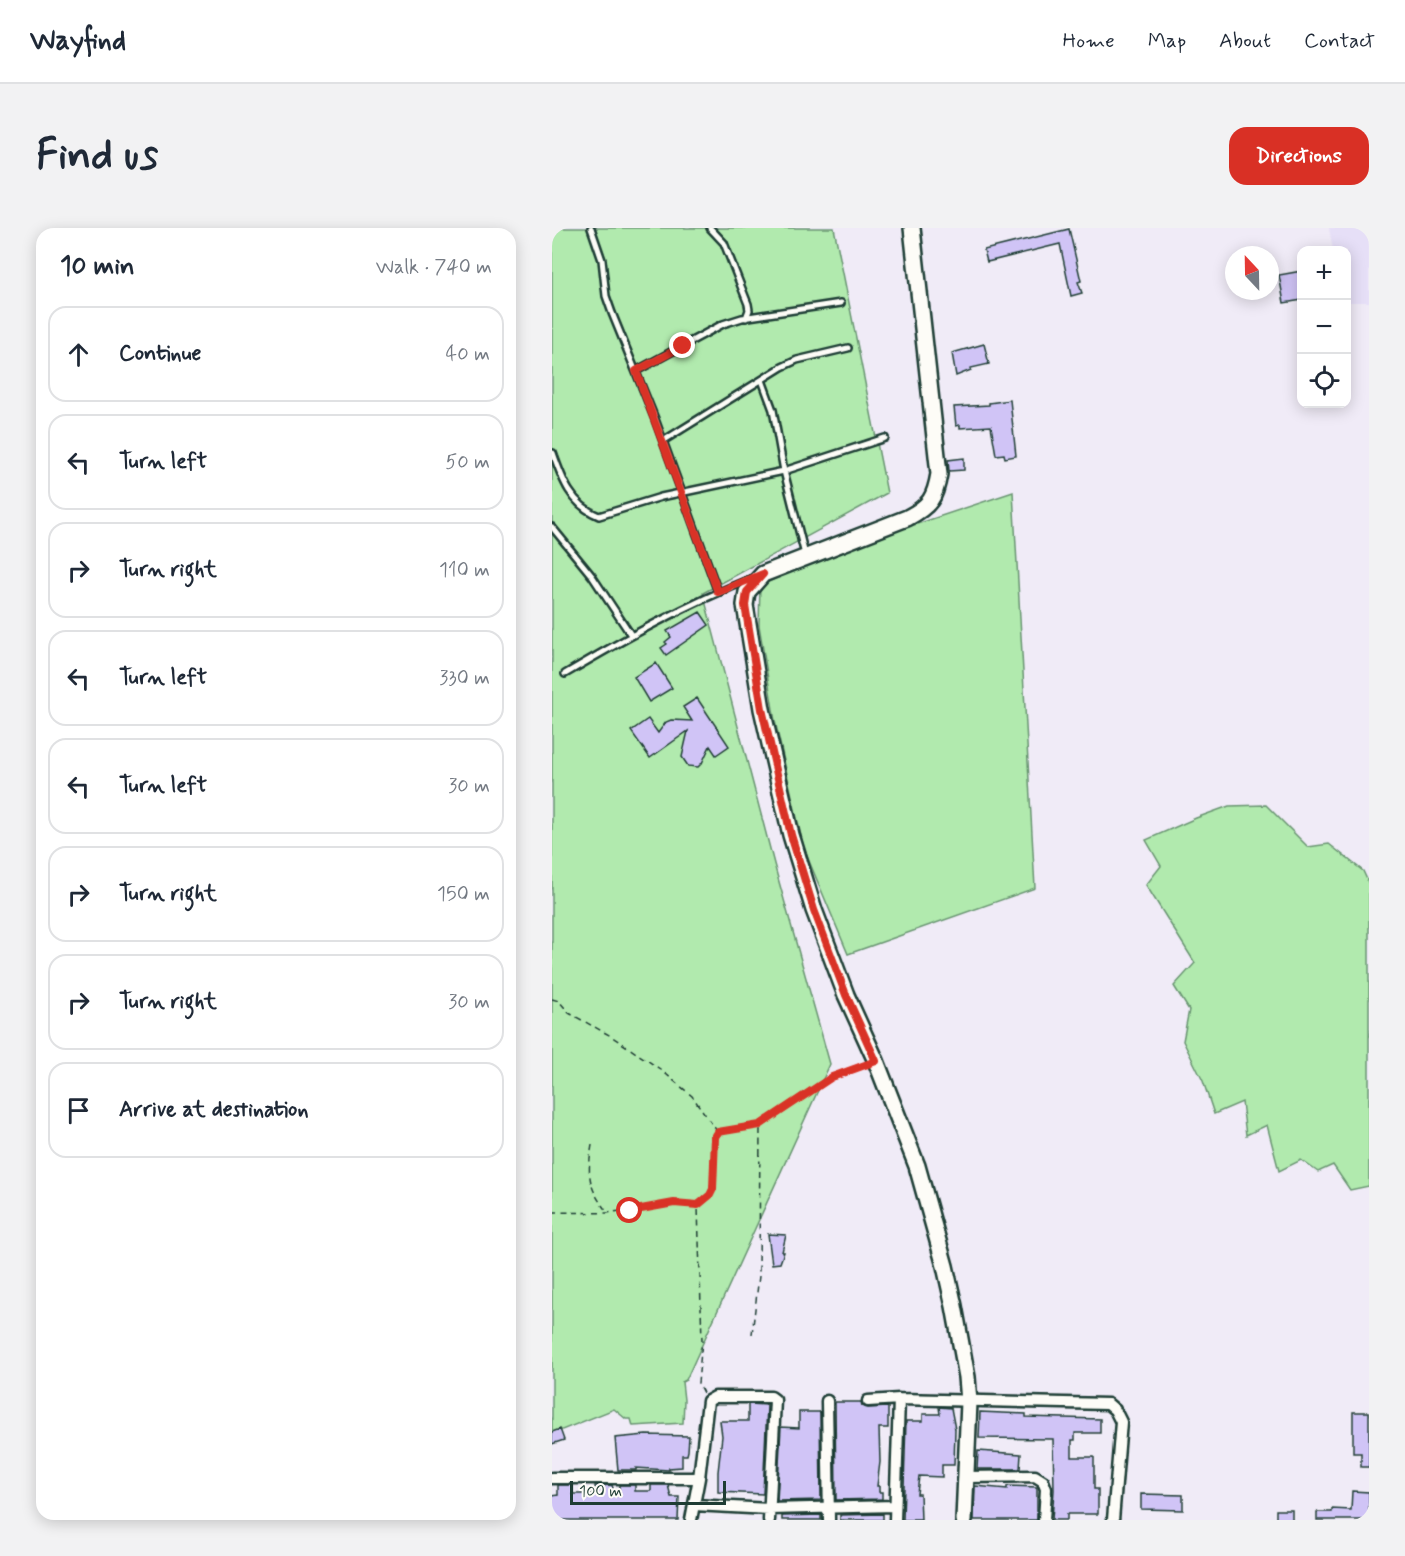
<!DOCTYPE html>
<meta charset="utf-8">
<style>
body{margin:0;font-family:Mynerve,sans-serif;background:#f2f2f3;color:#1f2937}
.controls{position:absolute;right:18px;top:18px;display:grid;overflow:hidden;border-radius:12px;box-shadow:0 3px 15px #0003}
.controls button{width:54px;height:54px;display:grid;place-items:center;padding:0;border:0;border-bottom:2px solid #e0e1e3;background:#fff;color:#1f2937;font:30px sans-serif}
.compass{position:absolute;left:673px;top:18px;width:54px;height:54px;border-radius:50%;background:#fff;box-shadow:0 3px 15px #0003;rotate:338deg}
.scale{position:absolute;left:18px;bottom:15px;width:156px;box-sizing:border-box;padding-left:6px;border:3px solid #1f3d34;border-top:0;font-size:16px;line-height:21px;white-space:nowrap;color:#1f3d34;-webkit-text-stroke:4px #fdfcf7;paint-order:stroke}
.stop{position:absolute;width:18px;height:18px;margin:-14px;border:4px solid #d93025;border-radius:50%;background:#fff}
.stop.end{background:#d93025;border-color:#fff;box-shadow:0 2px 6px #0008}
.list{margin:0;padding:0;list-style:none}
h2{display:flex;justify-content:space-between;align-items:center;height:78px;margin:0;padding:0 24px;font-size:26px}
h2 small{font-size:20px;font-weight:400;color:#747a83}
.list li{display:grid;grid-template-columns:39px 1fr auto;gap:18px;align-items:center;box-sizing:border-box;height:96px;margin:0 12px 12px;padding:0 12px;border:2px solid #e0e1e3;border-radius:18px}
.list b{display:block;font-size:22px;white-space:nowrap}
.list em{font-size:20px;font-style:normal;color:#747a83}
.icon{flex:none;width:33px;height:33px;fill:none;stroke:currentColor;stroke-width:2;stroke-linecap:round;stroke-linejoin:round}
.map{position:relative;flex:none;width:817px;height:1292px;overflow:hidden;border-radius:18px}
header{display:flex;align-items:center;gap:36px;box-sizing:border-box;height:84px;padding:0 30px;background:#fff;border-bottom:2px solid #e0e1e3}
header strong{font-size:28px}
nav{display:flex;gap:33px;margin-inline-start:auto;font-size:21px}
.intro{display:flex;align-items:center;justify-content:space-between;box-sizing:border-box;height:144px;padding:0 36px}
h1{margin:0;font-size:42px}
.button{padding:15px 27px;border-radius:18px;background:#d93025;color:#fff;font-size:21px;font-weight:700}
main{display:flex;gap:36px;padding:0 36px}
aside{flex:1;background:#fff;border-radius:18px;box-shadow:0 3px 15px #0003}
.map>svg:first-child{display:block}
.built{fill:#e6dff7}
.green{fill:#b1eaae;stroke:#689471;stroke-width:1.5}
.building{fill:#d0c4f6;stroke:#1f3d34;stroke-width:1.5}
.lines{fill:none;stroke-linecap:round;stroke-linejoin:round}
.lane-casing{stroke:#1f3d34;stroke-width:10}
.street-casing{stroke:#1f3d34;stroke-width:15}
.secondary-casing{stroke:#1f3d34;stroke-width:20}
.path{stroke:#1f3d34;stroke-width:1.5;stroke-dasharray:6 4.5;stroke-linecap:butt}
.lane{stroke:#fdfcf7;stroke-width:5}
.street{stroke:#fdfcf7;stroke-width:10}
.secondary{stroke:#fdfcf7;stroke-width:15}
.route{stroke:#d93025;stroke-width:8}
</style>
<header>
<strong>Wayfind</strong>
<nav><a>Home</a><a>Map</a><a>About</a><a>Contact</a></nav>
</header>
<div class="intro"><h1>Find us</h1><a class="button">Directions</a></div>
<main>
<aside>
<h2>10 min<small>Walk · 740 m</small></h2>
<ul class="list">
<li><svg class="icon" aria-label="ahead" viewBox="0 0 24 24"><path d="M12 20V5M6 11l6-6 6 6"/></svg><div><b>Continue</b></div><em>40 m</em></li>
<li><svg class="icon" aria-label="left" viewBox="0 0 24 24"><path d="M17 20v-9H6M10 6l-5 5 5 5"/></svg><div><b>Turn left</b></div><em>50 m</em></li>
<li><svg class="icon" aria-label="right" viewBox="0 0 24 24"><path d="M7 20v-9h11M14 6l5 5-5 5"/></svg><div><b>Turn right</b></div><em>110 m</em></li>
<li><svg class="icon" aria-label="left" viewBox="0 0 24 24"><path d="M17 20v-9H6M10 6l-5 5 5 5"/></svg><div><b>Turn left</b></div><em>330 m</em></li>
<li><svg class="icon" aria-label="left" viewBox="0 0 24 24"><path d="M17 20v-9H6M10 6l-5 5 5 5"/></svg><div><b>Turn left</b></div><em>30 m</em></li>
<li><svg class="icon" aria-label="right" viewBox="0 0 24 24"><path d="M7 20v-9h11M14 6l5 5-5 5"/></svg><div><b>Turn right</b></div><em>150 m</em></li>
<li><svg class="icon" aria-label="right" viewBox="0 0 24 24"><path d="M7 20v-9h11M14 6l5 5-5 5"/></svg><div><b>Turn right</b></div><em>30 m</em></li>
<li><svg class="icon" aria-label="arrive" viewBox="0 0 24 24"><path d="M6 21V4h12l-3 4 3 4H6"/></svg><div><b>Arrive at destination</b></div></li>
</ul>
</aside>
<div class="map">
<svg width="817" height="1292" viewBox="0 0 817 1292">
<rect width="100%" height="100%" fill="#f0ebf7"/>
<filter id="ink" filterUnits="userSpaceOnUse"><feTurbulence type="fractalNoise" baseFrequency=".0167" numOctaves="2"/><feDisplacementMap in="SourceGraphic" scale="12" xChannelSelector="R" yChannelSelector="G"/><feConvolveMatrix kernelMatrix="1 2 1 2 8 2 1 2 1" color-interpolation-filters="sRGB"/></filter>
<g filter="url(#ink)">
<path class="built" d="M 777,0 L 817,0 L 817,74 L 795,74 L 794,22 L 781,22 Z"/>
<path class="green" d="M 0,0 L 282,0 L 335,265 L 151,365 L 222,636 L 278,836 L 134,1152 L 130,1154 L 132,1172 L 131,1195 L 81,1198 L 79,1191 L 74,1191 L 62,1181 L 0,1206 Z
M 461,264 L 483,660 L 296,726 L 252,621 L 223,493 L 207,397 L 208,358 L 278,325 Z
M 714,577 L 756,619 L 777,616 L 811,643 L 817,656 L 817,958 L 798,962 L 781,937 L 766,944 L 749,932 L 727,943 L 715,897 L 694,907 L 690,874 L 662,886 L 651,853 L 631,813 L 637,782 L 622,758 L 643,735 L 594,657 L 609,638 L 594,612 L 644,590 L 677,578 Z"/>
<path class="building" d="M 517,1 L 529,53 L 526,54 L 530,65 L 519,68 L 508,16 L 435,34 L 432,22 Z
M 750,43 L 750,72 L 732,75 L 727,47 Z
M 432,116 L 437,136 L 419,140 L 419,142 L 404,148 L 400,125 Z
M 458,172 L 464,228 L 453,230 L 452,226 L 444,227 L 439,198 L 408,200 L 408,197 L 404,198 L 402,179 L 437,177 L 437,175 Z
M 412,230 L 412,242 L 397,243 L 396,232 Z
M 148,384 L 157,397 L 114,427 L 109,420 L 115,416 L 113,414 L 119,409 L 115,403 Z
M 104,435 L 120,460 L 97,474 L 82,449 Z
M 145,470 L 177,518 L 164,527 L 158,518 L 150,535 L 146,539 L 136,538 L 130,529 L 136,503 L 98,530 L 79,503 L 96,491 L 106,505 L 114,494 L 119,492 L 140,493 L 131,479 Z
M 216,1006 L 234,1007 L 230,1024 L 232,1024 L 228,1035 L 220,1036 Z
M 283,1174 L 309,1174 L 310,1178 L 316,1180 L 336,1179 L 336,1200 L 327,1200 L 328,1234 L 325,1258 L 327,1258 L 327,1264 L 330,1264 L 330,1271 L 284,1272 Z
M 196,1176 L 215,1177 L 211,1266 L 166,1264 L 166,1244 L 170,1208 L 168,1193 L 196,1193 Z
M 387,1179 L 399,1180 L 403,1201 L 402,1237 L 390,1237 L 390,1249 L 367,1248 L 365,1266 L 368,1266 L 369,1292 L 351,1292 L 354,1193 L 371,1193 L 371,1186 L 388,1186 Z
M 247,1184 L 268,1184 L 269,1272 L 225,1273 L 229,1199 L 247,1200 Z
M 428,1184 L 474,1186 L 474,1189 L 548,1191 L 548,1205 L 523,1205 L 523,1212 L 520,1212 L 520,1229 L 542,1229 L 542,1261 L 546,1261 L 546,1286 L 515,1286 L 515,1292 L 500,1292 L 502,1262 L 501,1211 L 427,1210 Z
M 801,1184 L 817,1184 L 817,1239 L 809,1239 L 809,1225 L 801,1225 Z
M 8,1201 L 12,1212 L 0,1216 L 0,1204 Z
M 94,1207 L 137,1208 L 136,1223 L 135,1227 L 130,1227 L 130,1239 L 117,1240 L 117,1242 L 84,1240 L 84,1242 L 66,1242 L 63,1210 Z
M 426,1223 L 469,1226 L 468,1241 L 425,1241 Z
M 6,1257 L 21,1257 L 21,1266 L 37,1266 L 44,1265 L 43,1258 L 60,1257 L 62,1264 L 67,1263 L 67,1257 L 83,1257 L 83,1263 L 99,1263 L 99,1257 L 116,1257 L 119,1269 L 127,1269 L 126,1292 L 0,1292 L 0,1268 L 6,1267 Z
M 423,1258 L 455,1261 L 455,1258 L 485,1259 L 485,1292 L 422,1292 Z
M 800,1263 L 817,1264 L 817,1292 L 765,1292 L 765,1284 L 780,1284 L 780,1281 L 799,1282 Z
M 589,1266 L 631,1267 L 631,1282 L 589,1281 Z
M 724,1282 L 740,1282 L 740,1292 L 724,1292 Z
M 331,1286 L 331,1292 L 288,1292 L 288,1287 Z
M 269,1287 L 269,1292 L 230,1292 L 230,1288 Z"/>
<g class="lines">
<defs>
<path id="lane" d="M 39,0 L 50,32 L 54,68 L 60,85 L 103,191 L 166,364
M 158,0 L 172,15 L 196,76 L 197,82 L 194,90
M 84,143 L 171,96 L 190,90 L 289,75
M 210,152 L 221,182 L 232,243 L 253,327
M 111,213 L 230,139 L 245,132 L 296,120
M 1,225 C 10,251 19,277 47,288 L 109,269 L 232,243 L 333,210
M 0,299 L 40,348 L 79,407
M 13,446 C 74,410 135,376 201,350"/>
<path id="street" d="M 275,1173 L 277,1292
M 316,1173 L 347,1171 L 556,1176 L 563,1182 L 569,1194 L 561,1292
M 413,1249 L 483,1248 L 491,1253 L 494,1261 L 492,1292
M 0,1250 L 147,1250
M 142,1277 L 217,1281 L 343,1278
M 139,1292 L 147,1250 L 156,1173 L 163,1169 L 219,1169 L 223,1172 L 217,1292
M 343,1292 L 347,1171"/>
<path id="secondary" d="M 360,0 L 387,246 C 383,270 378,278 355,290 L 211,346 L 195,364 L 193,377 L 210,481 L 239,607 L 262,682 L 294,767 L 324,833 L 365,938 L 393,1038 L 402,1078 L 415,1149 L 417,1174 L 412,1292"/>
</defs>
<use href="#lane" class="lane-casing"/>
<use href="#street" class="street-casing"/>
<use href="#secondary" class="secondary-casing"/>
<path class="path" d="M 0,771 L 7,773 L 17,785 L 59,808 L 108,841 L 140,868 L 165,903
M 40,917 C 35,947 36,959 55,984
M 0,984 L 55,985 L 122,975 L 145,977
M 200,1106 L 207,1048 L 208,898
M 151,1165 L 146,1155 L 150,1113 L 146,979 C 148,971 158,970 161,961 L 164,906 L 169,903 L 208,897 L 280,849 L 312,837"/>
<use href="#lane" class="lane"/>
<use href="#street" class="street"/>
<use href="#secondary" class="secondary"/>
</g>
</g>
<g class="lines" filter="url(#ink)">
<path class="route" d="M 78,983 L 122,975 L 146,977 L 158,967 L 161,961 L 163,909 L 166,904 L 208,897 L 280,849 L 324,833 L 294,767 L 262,682 L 239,607 L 210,481 L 193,377 L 195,364 L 211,346 L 166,364 L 84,143 L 131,118"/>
</g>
</svg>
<div class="controls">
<button>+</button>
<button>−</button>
<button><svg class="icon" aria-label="locate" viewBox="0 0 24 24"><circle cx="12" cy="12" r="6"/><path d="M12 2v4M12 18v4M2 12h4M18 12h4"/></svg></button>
</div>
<svg class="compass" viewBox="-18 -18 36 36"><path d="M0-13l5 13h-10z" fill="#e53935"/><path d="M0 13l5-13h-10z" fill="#747a83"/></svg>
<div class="scale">100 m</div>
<div class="stop" style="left:78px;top:983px"></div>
<div class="stop end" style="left:131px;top:118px"></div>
</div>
</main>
